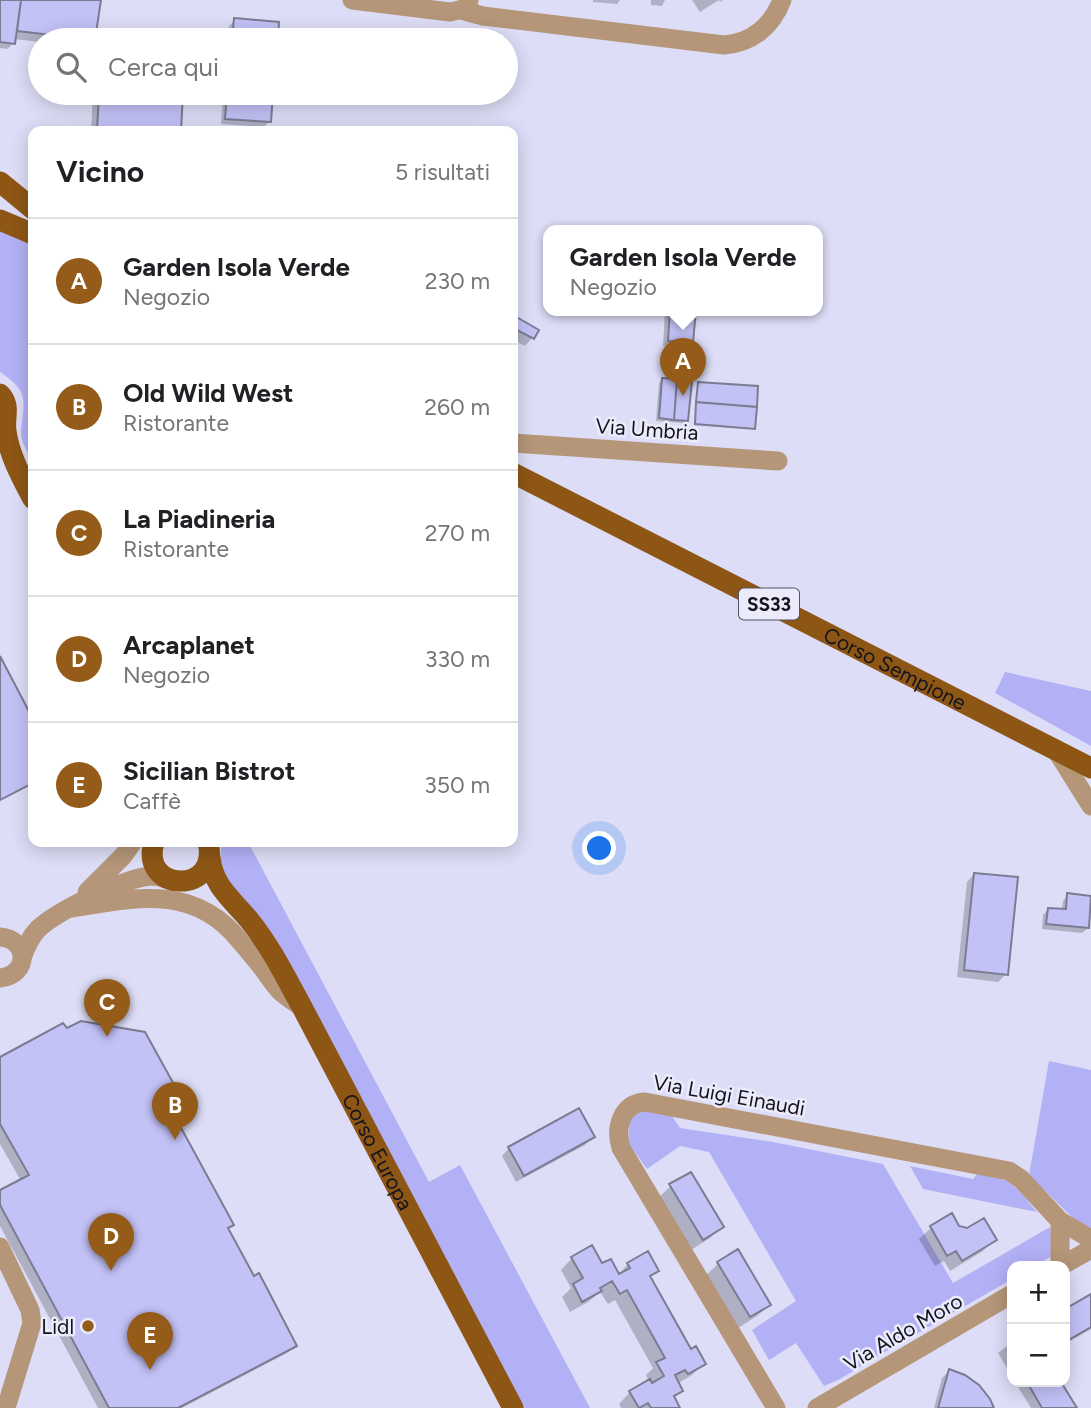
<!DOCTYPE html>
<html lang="it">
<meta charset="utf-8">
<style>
body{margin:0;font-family:Figtree,sans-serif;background:#f2f2f2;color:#202124}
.controls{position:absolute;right:21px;bottom:21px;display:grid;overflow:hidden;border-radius:14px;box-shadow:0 4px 18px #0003}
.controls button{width:63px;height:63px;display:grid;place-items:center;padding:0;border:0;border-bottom:2px solid #e0e0e0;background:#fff;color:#202124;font:35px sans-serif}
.you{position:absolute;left:600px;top:849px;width:24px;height:24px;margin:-18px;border:5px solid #fff;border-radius:50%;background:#1a73e8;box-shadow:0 0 0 10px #1a73e833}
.badge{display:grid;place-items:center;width:46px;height:46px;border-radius:50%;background:#955b18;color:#fff;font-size:23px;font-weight:700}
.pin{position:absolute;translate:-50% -58px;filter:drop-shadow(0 2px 4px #0008)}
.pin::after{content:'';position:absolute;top:37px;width:24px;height:21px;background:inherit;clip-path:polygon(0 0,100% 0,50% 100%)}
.popup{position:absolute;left:543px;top:225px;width:280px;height:91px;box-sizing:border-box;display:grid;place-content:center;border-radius:14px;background:#fff;filter:drop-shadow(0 2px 5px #0005);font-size:23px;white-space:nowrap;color:#757577}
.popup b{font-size:26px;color:#202124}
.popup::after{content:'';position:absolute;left:50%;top:100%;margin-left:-14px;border:14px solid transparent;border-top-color:#fff}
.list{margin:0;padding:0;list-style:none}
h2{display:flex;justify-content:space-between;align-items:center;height:91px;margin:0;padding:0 28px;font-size:30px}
h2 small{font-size:23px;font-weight:400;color:#757577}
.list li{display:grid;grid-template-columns:46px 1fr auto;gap:21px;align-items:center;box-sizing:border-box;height:126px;padding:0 28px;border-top:2px solid #e0e0e0}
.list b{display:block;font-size:26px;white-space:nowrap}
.list p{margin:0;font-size:23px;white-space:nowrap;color:#757577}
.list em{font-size:23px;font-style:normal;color:#757577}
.icon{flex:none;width:38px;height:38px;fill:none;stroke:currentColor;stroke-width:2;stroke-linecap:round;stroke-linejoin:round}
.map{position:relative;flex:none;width:1091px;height:1408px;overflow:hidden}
.search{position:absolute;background:#fff;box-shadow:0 4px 18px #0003;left:28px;top:28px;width:490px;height:77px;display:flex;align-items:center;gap:18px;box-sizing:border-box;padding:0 24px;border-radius:38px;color:#757577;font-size:26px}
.panel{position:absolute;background:#fff;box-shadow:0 4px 18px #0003;left:28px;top:126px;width:490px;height:721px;border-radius:14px}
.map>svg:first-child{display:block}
.green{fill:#b3b1f6}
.shadow{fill:#0003}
.building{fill:#c3c2f7;stroke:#7b7b92;stroke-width:2}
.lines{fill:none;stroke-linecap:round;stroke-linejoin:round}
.minor{stroke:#b59679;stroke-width:19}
.major{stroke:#8e5615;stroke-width:21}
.poi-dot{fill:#955b18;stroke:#ebebfb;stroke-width:2.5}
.labels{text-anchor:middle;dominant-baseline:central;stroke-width:5;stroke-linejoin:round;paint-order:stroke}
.shield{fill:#ebebfb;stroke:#545460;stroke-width:2}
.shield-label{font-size:19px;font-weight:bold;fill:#14141d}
.street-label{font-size:21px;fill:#14141d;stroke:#ebebfb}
.poi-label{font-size:21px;fill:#14141d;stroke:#ebebfb;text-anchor:end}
</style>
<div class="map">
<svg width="1091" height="1408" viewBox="0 0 1091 1408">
<rect width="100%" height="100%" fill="#ddddf7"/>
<path class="green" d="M 0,226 L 33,243 L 33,463 C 29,454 20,441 21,431 C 24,400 30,392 0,372 Z
M 1005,672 L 1091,691 L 1091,746 L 995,693 Z
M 221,842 L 248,842 L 429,1182 L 460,1165 L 590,1408 L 522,1408 L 227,882 L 221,862 Z
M 1049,1061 L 1091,1070 L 1091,1228 L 1075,1220 L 1029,1175 Z
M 640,1108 L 670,1113 L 680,1128 L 773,1142 L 883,1164 L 953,1283 L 1050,1227 L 1054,1255 L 1034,1266 L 1012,1266 L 1012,1279 L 885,1352 L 840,1379 L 824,1386 L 796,1343 L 769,1360 L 752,1330 L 796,1301 L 709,1152 L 680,1146 L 647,1169 L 628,1143 L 630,1118 Z
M 910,1166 L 973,1179 L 977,1174 C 986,1175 997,1176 1005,1180 C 1018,1186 1028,1202 1037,1212 L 923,1189 Z"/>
<path class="shadow" d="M 0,0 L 99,1 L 94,40 L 40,40 L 40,42 L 14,39 L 13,43 L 8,49 L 0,48 Z
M 593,0 L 620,0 L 617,4 L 593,2 Z
M 651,0 L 665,0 L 662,6 L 651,5 Z
M 692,0 L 723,0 L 720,2 L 719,0 L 700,12 Z
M 235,20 L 277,24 L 276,40 L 228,40 L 229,26 Z
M 93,93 L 181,93 L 180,131 L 91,131 Z
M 223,93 L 272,93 L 269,122 L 264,127 L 221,124 Z
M 665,310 L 694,310 L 692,342 L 686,347 L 663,346 Z
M 513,317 L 537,330 L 532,338 L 525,346 L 513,340 Z
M 663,380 L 687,420 L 683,423 L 656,421 L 659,383 Z
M 699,384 L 753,428 L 752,429 L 694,425 Z
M 0,660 L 33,723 L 33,784 L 0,801 Z
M 974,874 L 1006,974 L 998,982 L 957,977 L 967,882 Z
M 1068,895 L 1088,928 L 1082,933 L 1042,929 L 1043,915 L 1048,909 L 1062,910 L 1063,901 Z
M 66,1031 L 185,1108 L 174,1117 L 232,1225 L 227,1230 L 295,1346 L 287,1353 L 182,1408 L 98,1408 L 0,1226 L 0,1192 L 21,1181 L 0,1144 L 0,1059 Z
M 593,1137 L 585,1145 L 516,1182 L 502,1156 L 509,1148 Z
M 671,1186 L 722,1227 L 710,1238 L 691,1250 L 659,1197 Z
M 958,1227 L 994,1240 L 983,1251 L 950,1271 L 944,1261 L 935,1266 L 919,1239 L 931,1228 Z
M 737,1252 L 769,1305 L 757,1316 L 738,1328 L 706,1275 L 718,1264 Z
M 572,1258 L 602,1266 L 618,1275 L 628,1264 L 657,1271 L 649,1278 L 690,1352 L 704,1363 L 692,1375 L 677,1384 L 681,1391 L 673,1399 L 678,1408 L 621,1408 L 619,1404 L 630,1392 L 649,1382 L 646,1375 L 653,1368 L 615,1300 L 608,1304 L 600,1292 L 588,1302 L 570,1312 L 562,1297 L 571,1288 L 561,1270 Z
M 1091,1296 L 1091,1329 L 1065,1344 L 1065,1311 Z
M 1012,1342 L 1012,1377 L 998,1353 Z
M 949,1371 L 992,1408 L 934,1408 L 942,1378 Z
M 1015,1382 L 1059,1382 L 1075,1408 L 1031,1408 Z"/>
<path class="building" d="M 0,0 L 21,0 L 15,44 L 0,42 Z
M 21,0 L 101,0 L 95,40 L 17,31 Z
M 234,18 L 279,22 L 278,40 L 232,40 Z
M 99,93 L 183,93 L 181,131 L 97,131 Z
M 227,93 L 273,93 L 271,122 L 225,119 Z
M 670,310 L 696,310 L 693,342 L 668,341 Z
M 513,315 L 539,330 L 534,339 L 513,328 Z
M 662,378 L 677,379 L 674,420 L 659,418 Z
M 677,379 L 692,381 L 688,421 L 674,420 Z
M 698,382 L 758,386 L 757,407 L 696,402 Z
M 696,402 L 757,407 L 755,429 L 695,424 Z
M 0,656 L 33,719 L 33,783 L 0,800 Z
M 974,873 L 1018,877 L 1008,975 L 964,970 Z
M 1067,893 L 1091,896 L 1089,928 L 1046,924 L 1048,908 L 1066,909 Z
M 81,1021 L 145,1032 L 187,1108 L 174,1115 L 234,1225 L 228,1228 L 254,1276 L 259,1273 L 297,1346 L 178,1408 L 109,1408 L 0,1205 L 0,1190 L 29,1175 L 0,1124 L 0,1057 L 63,1023 L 67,1028 Z
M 579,1108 L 595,1137 L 524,1176 L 508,1147 Z
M 691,1172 L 724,1227 L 703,1240 L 669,1184 Z
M 952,1213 L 959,1226 L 967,1228 L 984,1218 L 997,1240 L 962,1261 L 956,1251 L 947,1256 L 930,1226 Z
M 592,1245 L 602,1263 L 611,1259 L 619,1274 L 630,1268 L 627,1263 L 648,1251 L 659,1271 L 650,1276 L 691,1349 L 696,1346 L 706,1364 L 688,1374 L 685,1370 L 675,1375 L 683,1391 L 674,1396 L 680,1408 L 651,1408 L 648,1403 L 639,1408 L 629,1391 L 650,1379 L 652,1383 L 664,1376 L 656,1362 L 665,1358 L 627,1290 L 620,1294 L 612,1281 L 600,1288 L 602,1291 L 582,1302 L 573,1284 L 583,1278 L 571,1257 Z
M 738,1249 L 771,1305 L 750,1317 L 717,1262 Z
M 1091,1294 L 1091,1327 L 1065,1342 L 1065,1309 Z
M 949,1369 L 965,1375 L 979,1385 L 990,1399 L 994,1408 L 938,1408 Z
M 1027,1382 L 1061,1382 L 1077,1408 L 1042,1408 Z"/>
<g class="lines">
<path class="minor" d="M 352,0 L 450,12 L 464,9 L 469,1
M 461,10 L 483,16 L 724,45 C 752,43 772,26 782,0
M 513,443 L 778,461
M 1056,750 L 1091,806
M 87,892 L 123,856 L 133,842
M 71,908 C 134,898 194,883 240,941 C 248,950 256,960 264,970 C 269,977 274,985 280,991 C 286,997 294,1002 302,1007
M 0,937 C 29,939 30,975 0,978
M 22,958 C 26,947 30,937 38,929 C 57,911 126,877 152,876 C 157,876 163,878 168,879
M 0,1247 L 30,1310 L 32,1323 L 6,1408
M 1060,1266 L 1060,1221
M 1061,1266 L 1091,1249
M 776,1408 L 621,1148 C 615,1129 621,1103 645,1102 L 1009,1171 L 1021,1179 L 1060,1221 L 1091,1239
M 817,1408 L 1012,1294"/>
<g class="major">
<path d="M 0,182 L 33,209"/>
<path d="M 0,220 L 33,234"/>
<path d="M 0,394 C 11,406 4,416 6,431 C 9,455 22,478 33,499"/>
<path id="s1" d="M 513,473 L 1091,768"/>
<path d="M 154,842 C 139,893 221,895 208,842"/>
<path id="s2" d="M 210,857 C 213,887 233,900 250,921 C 271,947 286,978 302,1007 L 513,1408"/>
</g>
</g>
<circle class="poi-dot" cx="88" cy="1326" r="7"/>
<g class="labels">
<rect class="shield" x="739" y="588.5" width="60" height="31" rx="5"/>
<g class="shield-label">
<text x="769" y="604">SS33</text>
</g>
<g class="street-label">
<text transform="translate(647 429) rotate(4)">Via Umbria</text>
<text stroke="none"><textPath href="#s1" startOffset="429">Corso Sempione</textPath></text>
<text transform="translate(729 1095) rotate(10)">Via Luigi Einaudi</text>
<text stroke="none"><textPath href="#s2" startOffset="341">Corso Europa</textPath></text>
<text transform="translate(903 1332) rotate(-30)">Via Aldo Moro</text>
</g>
<g class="poi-label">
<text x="74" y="1326">Lidl</text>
</g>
</g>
</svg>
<div class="controls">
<button>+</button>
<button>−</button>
</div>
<div class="you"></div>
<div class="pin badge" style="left:683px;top:396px">A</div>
<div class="popup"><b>Garden Isola Verde</b>Negozio</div>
<div class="pin badge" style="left:175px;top:1140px">B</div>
<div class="pin badge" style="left:107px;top:1037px">C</div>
<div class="pin badge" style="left:111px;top:1271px">D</div>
<div class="pin badge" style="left:150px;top:1370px">E</div>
<div class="search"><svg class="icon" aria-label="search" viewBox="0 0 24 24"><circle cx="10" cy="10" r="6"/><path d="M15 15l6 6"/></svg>Cerca qui</div>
<section class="panel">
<h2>Vicino<small>5 risultati</small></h2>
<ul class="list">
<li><span class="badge">A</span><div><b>Garden Isola Verde</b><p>Negozio</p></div><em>230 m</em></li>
<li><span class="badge">B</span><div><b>Old Wild West</b><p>Ristorante</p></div><em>260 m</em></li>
<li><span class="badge">C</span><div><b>La Piadineria</b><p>Ristorante</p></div><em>270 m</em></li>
<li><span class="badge">D</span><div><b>Arcaplanet</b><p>Negozio</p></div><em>330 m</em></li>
<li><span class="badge">E</span><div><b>Sicilian Bistrot</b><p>Caffè</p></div><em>350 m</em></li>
</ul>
</section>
</div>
